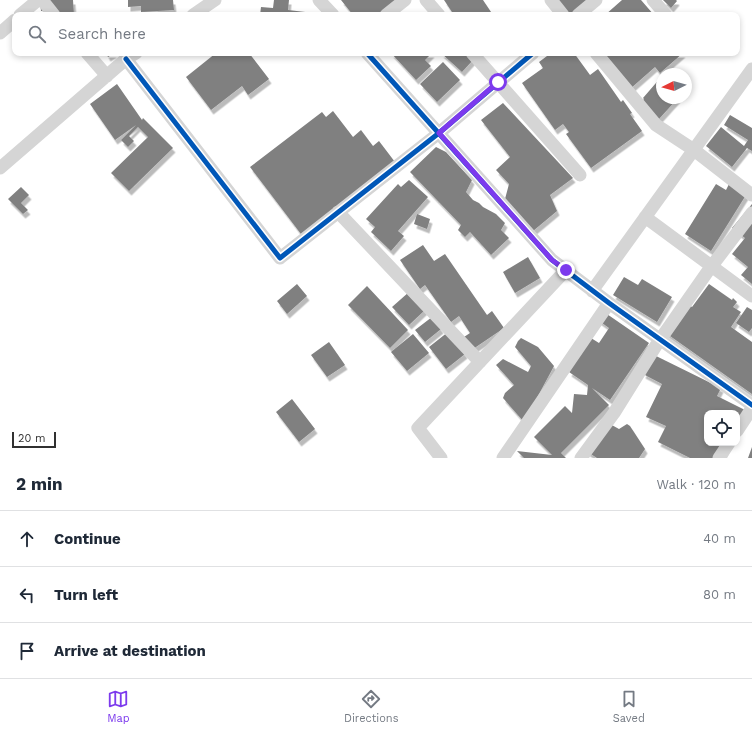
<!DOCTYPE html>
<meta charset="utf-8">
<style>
body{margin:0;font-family:"Work Sans",sans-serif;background:#f2f2f3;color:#1f2937}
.controls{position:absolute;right:12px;bottom:12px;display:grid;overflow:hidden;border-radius:8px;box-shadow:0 2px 6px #0003}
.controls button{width:36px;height:36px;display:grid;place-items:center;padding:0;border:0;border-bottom:1px solid #e0e1e3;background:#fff;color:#1f2937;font:20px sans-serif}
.compass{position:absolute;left:656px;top:68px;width:36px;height:36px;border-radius:50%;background:#fff;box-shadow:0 2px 6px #0003;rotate:265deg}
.scale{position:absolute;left:12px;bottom:10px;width:44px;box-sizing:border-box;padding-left:4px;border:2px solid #313131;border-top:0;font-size:11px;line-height:14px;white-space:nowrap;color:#313131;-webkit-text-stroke:3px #fff;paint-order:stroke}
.stop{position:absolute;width:12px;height:12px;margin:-9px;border:3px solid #7c3aed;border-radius:50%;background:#fff}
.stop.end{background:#7c3aed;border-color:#fff;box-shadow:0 1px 4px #0008}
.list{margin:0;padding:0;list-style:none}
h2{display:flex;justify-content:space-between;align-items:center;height:52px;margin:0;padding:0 16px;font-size:17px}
h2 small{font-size:13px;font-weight:400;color:#747a83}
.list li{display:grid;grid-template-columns:26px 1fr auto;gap:12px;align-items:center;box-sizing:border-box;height:56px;padding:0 16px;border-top:1px solid #e0e1e3}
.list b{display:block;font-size:15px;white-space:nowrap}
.list em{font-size:13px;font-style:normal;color:#747a83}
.icon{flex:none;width:22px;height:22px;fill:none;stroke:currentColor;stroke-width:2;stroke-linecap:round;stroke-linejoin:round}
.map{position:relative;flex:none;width:752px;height:458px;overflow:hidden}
.search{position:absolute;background:#fff;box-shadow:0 2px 6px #0003;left:12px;right:12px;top:12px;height:44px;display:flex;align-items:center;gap:10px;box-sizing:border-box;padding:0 14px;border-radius:8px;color:#747a83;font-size:15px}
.sheet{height:220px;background:#fff}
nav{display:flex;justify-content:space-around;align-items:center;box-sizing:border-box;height:56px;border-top:1px solid #e0e1e3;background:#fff;font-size:11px;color:#747a83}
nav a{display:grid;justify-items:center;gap:2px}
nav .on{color:#7c3aed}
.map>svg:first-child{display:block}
.building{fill:#808080;filter:url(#shadow)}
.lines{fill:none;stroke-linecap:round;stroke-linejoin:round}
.minor{stroke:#d5d5d5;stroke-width:13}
.cycleway-casing{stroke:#fff;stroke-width:8}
.cycleway{stroke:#0057b8;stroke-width:5}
.route{stroke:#7c3aed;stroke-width:5}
</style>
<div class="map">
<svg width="752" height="458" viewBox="0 0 752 458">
<defs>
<filter id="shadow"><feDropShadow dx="2.5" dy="4.5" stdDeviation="0" flood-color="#0004"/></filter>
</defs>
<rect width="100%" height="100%" fill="#fff"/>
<path class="building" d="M 40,0 L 73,0 L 74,15 L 56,15 L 56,10 L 41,11 Z
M 128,0 L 173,0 L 174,10 L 141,12 L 141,6 L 128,7 Z
M 274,0 L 289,0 L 288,10 L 314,13 L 314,15 L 260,15 L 261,7 L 273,8 Z
M 341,0 L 399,0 L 379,15 L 353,15 Z
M 444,0 L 483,0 L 493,15 L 454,15 Z
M 556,0 L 592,0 L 578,15 L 570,15 L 556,1 Z
M 622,0 L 641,0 L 654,15 L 605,15 Z
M 663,0 L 676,0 L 677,1 L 671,8 Z
M 106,53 L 115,53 L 108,57 Z
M 216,53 L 249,53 L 269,79 L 248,95 L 242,86 L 211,110 L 186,77 Z
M 391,53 L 432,53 L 425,60 L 431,66 L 416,80 Z
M 441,53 L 466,53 L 473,60 L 462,72 Z
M 551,53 L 574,53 L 590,75 L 598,69 L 621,102 L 623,100 L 632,113 L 630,114 L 642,131 L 591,168 L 566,134 L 569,132 L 563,124 L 555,130 L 522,83 L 543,68 L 539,62 Z
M 603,53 L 683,53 L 660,73 L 655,67 L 630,89 Z
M 443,62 L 460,80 L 437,102 L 420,84 Z
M 662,76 L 662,98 L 678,98 L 659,119 L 640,103 L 644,99 L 643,98 Z
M 117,84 L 142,120 L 143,118 L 173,148 L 129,191 L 111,173 L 148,137 L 138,127 L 129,136 L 134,141 L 128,147 L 121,140 L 136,125 L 115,140 L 90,104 Z
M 503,103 L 573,178 L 550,195 L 557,211 L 533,231 L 505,199 L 509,184 L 496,170 L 510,157 L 481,120 Z
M 333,111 L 353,137 L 361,130 L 373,146 L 379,141 L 398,166 L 304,238 L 250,167 L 322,112 L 326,117 Z
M 730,115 L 752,128 L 752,151 L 747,148 L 732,167 L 706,146 L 721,127 L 744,146 L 748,140 L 724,125 Z
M 436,147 L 446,152 L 472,180 L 466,192 L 473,200 L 479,203 L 483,207 L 496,214 L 505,223 L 501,230 L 509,238 L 491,255 L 470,232 L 465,237 L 458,230 L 461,225 L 410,172 Z
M 409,180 L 428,197 L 398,231 L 404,236 L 391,251 L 371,232 L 375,227 L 366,219 L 398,184 L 401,187 Z
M 716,184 L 726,190 L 729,184 L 746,195 L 711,251 L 685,234 Z
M 21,187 L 29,195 L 21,203 L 28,210 L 23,214 L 8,199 Z
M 752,204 L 752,284 L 741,275 L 748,267 L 732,254 L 745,238 L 732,228 Z
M 417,214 L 430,219 L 427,229 L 414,224 Z
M 423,245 L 434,261 L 445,254 L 487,315 L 492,311 L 504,328 L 473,349 L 464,337 L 470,333 L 459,316 L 451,322 L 425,285 L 420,289 L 400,260 Z
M 528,257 L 540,278 L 515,293 L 503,272 Z
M 624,277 L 638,285 L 642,279 L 672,297 L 657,322 L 613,295 Z
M 297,284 L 307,296 L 287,314 L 277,301 Z
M 709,284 L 732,300 L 733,298 L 737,302 L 733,307 L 741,312 L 731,327 L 752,342 L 752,394 L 663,331 L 684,301 L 692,307 Z
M 367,286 L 408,330 L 390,348 L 348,305 Z
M 409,292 L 425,310 L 409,325 L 392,307 Z
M 747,307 L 752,310 L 752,328 L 749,332 L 736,323 Z
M 604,312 L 649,343 L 610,400 L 592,388 L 609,405 L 561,453 L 566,458 L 524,458 L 517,451 L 552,455 L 534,437 L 565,406 L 572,413 L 574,394 L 587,395 L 588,385 L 569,372 L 591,338 L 599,343 L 609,328 L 598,320 Z
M 432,317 L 441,329 L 425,342 L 415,330 Z
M 448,332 L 465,354 L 446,369 L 429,347 Z
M 413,334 L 429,353 L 407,371 L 391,352 Z
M 521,338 L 538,347 L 554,366 L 524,422 L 503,398 L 505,393 L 514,385 L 496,365 L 503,359 L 528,372 L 531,366 L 515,347 L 518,341 Z
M 329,342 L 345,365 L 327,377 L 311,355 Z
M 652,354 L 721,388 L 717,396 L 745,410 L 737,427 L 737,413 L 707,413 L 707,443 L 729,443 L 722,458 L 690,458 L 658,442 L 666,426 L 646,417 L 662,384 L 643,374 Z
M 292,399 L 315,429 L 299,442 L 276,412 Z
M 610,424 L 619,429 L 627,424 L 630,426 L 645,449 L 639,458 L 597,458 L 583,449 Z
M 752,447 L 752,458 L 748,458 Z"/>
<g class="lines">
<path class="minor" d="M 42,0 L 54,15
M 319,0 L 333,15
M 426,0 L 439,15
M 551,0 L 563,15
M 653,0 L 666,15
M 20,15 L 38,0
M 193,15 L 215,0
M 386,15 L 405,0
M 578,15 L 596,0
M 0,33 L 15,20
M 87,53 L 107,76
M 367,53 L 552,260 L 609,303 L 752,405
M 472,53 L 580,175
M 596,53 L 656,125 L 694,150 L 752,195
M 126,59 L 280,258 L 439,133 L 533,53
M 0,168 L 126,59 L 136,53
M 338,212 L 480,362
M 645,217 L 752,296
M 592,291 L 752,69
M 737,431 L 752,408
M 441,458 L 418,428 L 566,270
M 503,458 L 609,303
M 581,458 L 614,413 L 657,344 L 708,271 L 752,213
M 719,458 L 729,443"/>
<defs>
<path id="cycleway" d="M 367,53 L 552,260 L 609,303 L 752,405
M 126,59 L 280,258 L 439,133 L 533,53"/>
</defs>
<use href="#cycleway" class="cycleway-casing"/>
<use href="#cycleway" class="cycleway"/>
</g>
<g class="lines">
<path class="route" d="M 498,82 L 439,133 L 552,260 L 566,270"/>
</g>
</svg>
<div class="controls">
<button><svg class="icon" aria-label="locate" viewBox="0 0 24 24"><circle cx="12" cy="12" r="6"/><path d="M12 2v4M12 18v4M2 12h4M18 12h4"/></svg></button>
</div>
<svg class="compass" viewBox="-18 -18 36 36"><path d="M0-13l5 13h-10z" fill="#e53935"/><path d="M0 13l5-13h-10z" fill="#747a83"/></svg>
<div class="scale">20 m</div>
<div class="stop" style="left:498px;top:82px"></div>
<div class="stop end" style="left:566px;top:270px"></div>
<div class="search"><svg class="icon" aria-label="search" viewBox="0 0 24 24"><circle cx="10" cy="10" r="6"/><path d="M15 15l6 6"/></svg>Search here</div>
</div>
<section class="sheet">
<h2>2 min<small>Walk · 120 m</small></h2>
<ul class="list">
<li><svg class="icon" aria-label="ahead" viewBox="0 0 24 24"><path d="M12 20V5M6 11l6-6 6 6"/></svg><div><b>Continue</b></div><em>40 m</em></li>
<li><svg class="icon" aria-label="left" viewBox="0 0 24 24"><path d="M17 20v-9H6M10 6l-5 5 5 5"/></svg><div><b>Turn left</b></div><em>80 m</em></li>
<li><svg class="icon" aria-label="arrive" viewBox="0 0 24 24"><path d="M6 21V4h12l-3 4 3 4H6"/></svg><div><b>Arrive at destination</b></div></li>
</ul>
</section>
<nav>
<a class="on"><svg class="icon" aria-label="map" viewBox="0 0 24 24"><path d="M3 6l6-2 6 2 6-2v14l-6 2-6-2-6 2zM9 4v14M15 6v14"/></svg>Map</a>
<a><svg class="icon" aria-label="directions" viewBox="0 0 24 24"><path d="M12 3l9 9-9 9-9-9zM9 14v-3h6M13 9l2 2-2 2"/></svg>Directions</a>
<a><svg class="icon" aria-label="saved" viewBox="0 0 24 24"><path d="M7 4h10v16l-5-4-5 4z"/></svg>Saved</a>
</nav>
